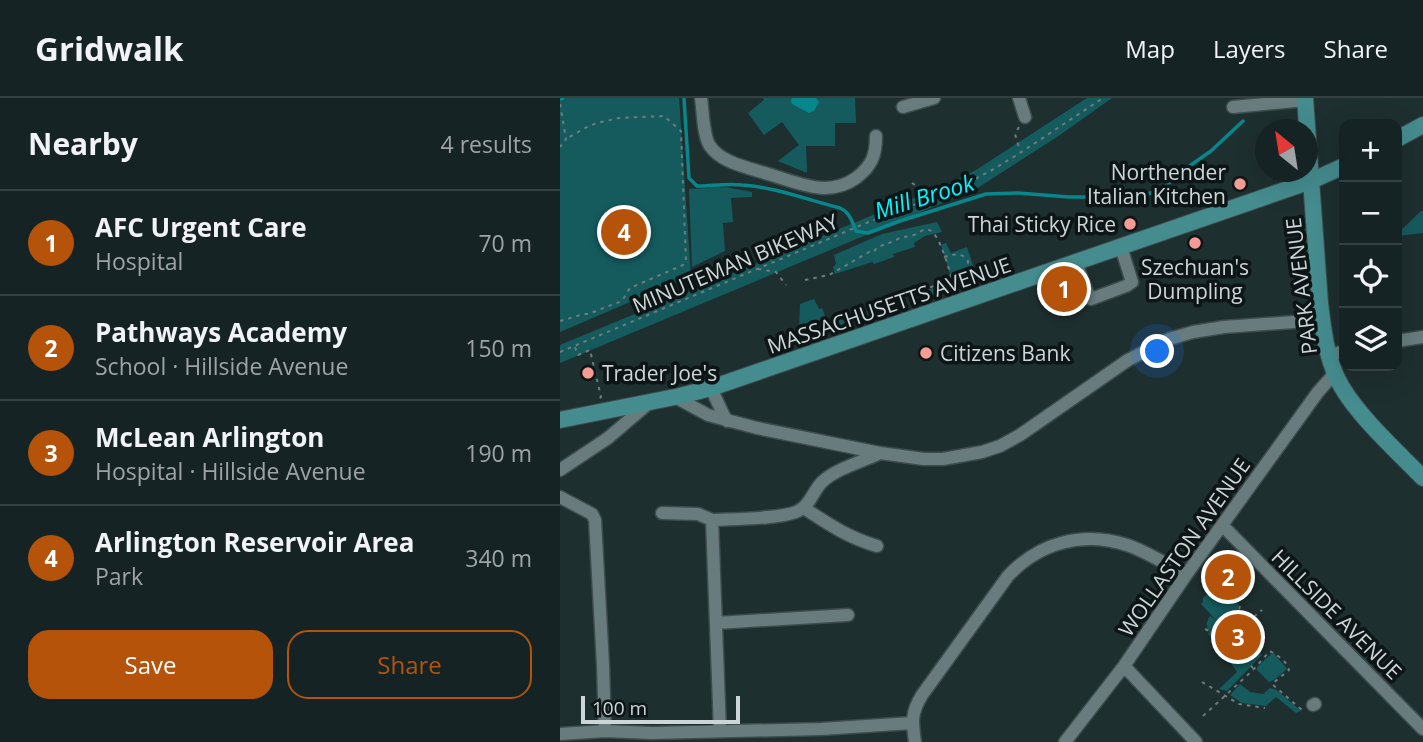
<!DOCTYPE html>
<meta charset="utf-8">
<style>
body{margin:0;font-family:"Open Sans",sans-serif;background:#1f2b2c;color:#f1f3f6}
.controls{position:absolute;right:21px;top:21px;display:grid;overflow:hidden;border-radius:14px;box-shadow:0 7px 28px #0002}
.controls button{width:63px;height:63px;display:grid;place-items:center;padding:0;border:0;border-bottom:2px solid #354041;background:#162324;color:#f1f3f6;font:35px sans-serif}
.compass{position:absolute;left:695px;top:21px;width:63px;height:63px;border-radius:50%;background:#162324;box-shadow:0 7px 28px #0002;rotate:330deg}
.scale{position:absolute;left:21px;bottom:18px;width:159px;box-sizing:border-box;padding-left:7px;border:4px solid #ccd6d7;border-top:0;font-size:19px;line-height:24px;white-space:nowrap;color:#ccd6d7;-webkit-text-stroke:5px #0e1516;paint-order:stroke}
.you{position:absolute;left:598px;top:254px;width:24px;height:24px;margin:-18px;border:5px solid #fff;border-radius:50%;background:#1a73e8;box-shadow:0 0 0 10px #1a73e833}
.badge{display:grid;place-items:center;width:46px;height:46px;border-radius:50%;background:#b45309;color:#fff;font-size:23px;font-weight:700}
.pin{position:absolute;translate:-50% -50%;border:4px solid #fff;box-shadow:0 2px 7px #0006}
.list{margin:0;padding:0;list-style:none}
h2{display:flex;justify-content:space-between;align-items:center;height:91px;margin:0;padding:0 28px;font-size:30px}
h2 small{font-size:23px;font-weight:400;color:#9ea4a6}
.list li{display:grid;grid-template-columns:46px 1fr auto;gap:21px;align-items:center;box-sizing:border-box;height:105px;padding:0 28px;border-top:2px solid #354041}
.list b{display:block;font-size:26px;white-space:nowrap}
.list p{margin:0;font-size:23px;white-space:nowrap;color:#9ea4a6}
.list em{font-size:23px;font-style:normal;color:#9ea4a6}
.actions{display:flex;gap:14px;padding:21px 28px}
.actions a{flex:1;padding:16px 0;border:2px solid #b45309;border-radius:21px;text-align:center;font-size:24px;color:#b45309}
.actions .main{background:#b45309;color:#fff}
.icon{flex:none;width:38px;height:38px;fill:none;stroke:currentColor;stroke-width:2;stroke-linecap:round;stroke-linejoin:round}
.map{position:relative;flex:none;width:863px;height:644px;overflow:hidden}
header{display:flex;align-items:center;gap:42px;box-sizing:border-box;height:98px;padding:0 35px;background:#162324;border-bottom:2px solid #354041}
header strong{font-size:33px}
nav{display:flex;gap:38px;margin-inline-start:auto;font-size:24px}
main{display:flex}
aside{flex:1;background:#162324}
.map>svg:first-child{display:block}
.green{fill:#155b5e}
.water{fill:#07868c}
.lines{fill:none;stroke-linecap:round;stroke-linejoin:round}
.stream{stroke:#07868c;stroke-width:3.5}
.minor-casing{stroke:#3d4c4d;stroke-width:15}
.major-casing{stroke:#3d4c4d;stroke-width:18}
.path{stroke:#6e7c7d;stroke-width:2;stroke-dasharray:3.5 5;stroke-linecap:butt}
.minor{stroke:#687c7d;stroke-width:12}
.major{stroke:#458c8f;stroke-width:16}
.poi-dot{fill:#f59c95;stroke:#0e1516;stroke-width:2.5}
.labels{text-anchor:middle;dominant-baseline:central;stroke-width:7;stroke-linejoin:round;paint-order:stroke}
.poi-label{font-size:21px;fill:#ccd6d7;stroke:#0e1516;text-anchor:end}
.street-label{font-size:21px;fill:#ccd6d7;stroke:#0e1516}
.water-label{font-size:23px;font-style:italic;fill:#09f3fd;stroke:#0e1516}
</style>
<header>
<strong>Gridwalk</strong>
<nav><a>Map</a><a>Layers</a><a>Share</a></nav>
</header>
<main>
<aside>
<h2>Nearby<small>4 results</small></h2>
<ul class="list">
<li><span class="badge">1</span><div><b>AFC Urgent Care</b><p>Hospital</p></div><em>70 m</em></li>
<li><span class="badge">2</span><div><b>Pathways Academy</b><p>School · Hillside Avenue</p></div><em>150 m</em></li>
<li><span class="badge">3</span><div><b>McLean Arlington</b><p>Hospital · Hillside Avenue</p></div><em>190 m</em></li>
<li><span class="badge">4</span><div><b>Arlington Reservoir Area</b><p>Park</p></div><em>340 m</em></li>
</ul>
<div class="actions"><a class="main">Save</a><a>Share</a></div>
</aside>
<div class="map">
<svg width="863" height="644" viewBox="0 0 863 644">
<rect width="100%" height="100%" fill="#1e2f30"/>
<path class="green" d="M 0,0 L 119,0 L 131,178 L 0,234 Z
M 203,0 L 295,0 L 296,25 L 275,25 L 275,48 L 246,48 L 247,75 L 218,63 L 239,47 L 222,24 L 204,37 L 188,15 L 204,2 Z
M 527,0 L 552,0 L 500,37 L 416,91 L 0,265 L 0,247 L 390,85 L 416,72 Z
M 166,89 L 192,94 L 192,99 L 171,100 L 173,124 L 163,125 L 165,153 L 132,169 L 129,91 Z
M 861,113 L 863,113 L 863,135 L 837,138 L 837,136 Z
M 377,124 L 382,134 L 365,138 L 354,145 L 355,149 L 333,156 L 334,159 L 314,166 L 312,164 L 275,176 L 273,169 L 276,166 L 274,157 L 322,136 Z
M 386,145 L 391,155 L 407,149 L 416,176 L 427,173 L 429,178 L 372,198 L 362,194 L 392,183 L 381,147 Z
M 254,201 L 259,211 L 262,210 L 267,223 L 285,216 L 287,220 L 317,209 L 311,219 L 228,247 L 229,232 L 239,232 L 240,206 Z
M 658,485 L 679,507 L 677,513 L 681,517 L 670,528 L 663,527 L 671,531 L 684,519 L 688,523 L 678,532 L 702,557 L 667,593 L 659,591 L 677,574 L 670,564 L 668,557 L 674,551 L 670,548 L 665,553 L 648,536 L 649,534 C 646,528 646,524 650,518 L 656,522 L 641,506 L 643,504 L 643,500 Z
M 713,554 L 727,571 L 714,582 L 709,584 L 697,572 L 697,569 Z
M 680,586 L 690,594 L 703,596 L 710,590 L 717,592 L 741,613 L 736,615 L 716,599 L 706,608 L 682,605 L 670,597 Z"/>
<path class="water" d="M 232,0 L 256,0 L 259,4 L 254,13 L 249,15 L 232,6 L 231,2 Z"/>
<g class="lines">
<path class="stream" d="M 124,0 L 129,80 L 137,88 C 152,88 167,85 182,87 C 215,89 248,102 280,110 C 290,114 292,124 296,133 L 308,135 L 340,123 L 426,96 L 458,95 L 509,99 L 579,99 L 602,91 L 628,69 L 651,53 L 683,23
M 0,1 L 3,0"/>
<defs>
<path id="minor" d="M 141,0 C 143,13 143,38 150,48 C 161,65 190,70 208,76 C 239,85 268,100 296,80 C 312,68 316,57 316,38
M 459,0 L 465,19
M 343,9 L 374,0
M 673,9 L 746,2
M 516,165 L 527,194 L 531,201 L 566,188 L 572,184 L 561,149
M 837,243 L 863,239
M 769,258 L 784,253
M 151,290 L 163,316 L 167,323
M 115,299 L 148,317 L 197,330 L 320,355 L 364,361 L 383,361 L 422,354 L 440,348 L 460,337 L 568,262 L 609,241 L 633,234 L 664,229 L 762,222
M 0,372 L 48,340 L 89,305
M 0,399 L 32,416 L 35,422 L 43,567 L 45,633
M 244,410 C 270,427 287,439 317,448
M 102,415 L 138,416 L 152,422
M 663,428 L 863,631
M 156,525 L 288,517
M 564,568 L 636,644
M 753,607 L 755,606
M 160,633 L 152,422 C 171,421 223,421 238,413 C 250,408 253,393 262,384 C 277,370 302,364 320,355
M 0,636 L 45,633 L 92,635 L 261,631 L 352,625
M 355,644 C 352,623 351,615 362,597 L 448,478 C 480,444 523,433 567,447 C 588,454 607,467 626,477
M 505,644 L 564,568 L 626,477 L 758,294 L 775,275"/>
<path id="major" d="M 745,0 L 760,205 C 763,230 766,257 777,280 C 793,314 837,353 863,380
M 837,41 L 863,27
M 0,322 L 120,298 L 151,290 L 751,83 L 784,68"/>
</defs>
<use href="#minor" class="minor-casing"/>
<use href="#major" class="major-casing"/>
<path class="path" d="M 0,6 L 6,41 L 0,49
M 459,29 L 455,36 L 460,53
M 352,85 L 373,99
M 384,159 C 394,156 402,154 408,163 C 408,173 401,179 392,182 L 395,191
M 198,171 L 216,174 L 226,187
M 245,182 L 269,177 L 309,154 L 314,154 L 317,149 C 325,147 331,144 338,141 C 343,138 349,139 354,137 C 360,135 363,130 369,132 C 379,134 389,171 392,182 L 362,192
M 338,200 L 341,210
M 0,223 L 24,216 L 28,216 L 62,203 L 70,190 L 123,167 L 126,163 L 121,33 L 104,18 L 59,20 L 37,25 L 27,29 L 6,41
M 15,249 L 18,257 L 30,252 L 41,299 L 39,301
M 0,254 L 311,123 L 396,91 L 432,72 L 460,55 L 543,0
M 680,508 L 679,512 L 683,517
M 645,531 L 664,540 L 693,570
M 663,538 L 684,518 L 689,523 L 702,512
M 642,584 L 679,606 L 705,610
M 643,618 L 692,573 L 710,553 C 717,557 727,563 729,572 L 712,586 L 742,612"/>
<use href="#minor" class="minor"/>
<use href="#major" class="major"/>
</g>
<g class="poi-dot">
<circle cx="680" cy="86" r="7"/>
<circle cx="570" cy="126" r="7"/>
<circle cx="635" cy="145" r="7"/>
<circle cx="366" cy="255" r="7"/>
<circle cx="28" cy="275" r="7"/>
</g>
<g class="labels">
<g class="poi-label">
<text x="666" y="74">Northender<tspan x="666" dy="24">Italian Kitchen</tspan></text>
<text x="556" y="126">Thai Sticky Rice</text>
<text x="635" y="169" text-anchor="middle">Szechuan's<tspan x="635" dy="24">Dumpling</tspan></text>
<text x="380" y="255" text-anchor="start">Citizens Bank</text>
<text x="42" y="275" text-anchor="start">Trader Joe's</text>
</g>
<g class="street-label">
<text transform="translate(175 165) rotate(-23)">MINUTEMAN BIKEWAY</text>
<text transform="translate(741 188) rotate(-97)">PARK AVENUE</text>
<text transform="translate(329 207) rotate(-19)">MASSACHUSETTS AVENUE</text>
<text transform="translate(624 449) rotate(-55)">WOLLASTON AVENUE</text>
<text transform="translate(777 516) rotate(45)">HILLSIDE AVENUE</text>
</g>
<g class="water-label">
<text transform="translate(364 98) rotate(-17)">Mill Brook</text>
</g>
</g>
</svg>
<div class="controls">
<button>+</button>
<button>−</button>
<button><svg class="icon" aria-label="locate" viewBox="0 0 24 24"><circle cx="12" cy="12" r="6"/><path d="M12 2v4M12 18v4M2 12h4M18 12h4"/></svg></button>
<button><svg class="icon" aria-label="layers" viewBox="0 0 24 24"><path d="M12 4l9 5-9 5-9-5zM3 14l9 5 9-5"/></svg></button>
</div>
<svg class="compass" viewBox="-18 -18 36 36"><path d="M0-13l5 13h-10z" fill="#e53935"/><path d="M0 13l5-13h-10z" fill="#9ea4a6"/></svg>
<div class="scale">100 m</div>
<div class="you"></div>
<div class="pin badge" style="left:504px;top:191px">1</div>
<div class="pin badge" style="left:668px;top:479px">2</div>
<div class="pin badge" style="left:678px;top:539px">3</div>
<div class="pin badge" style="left:64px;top:134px">4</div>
</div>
</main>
